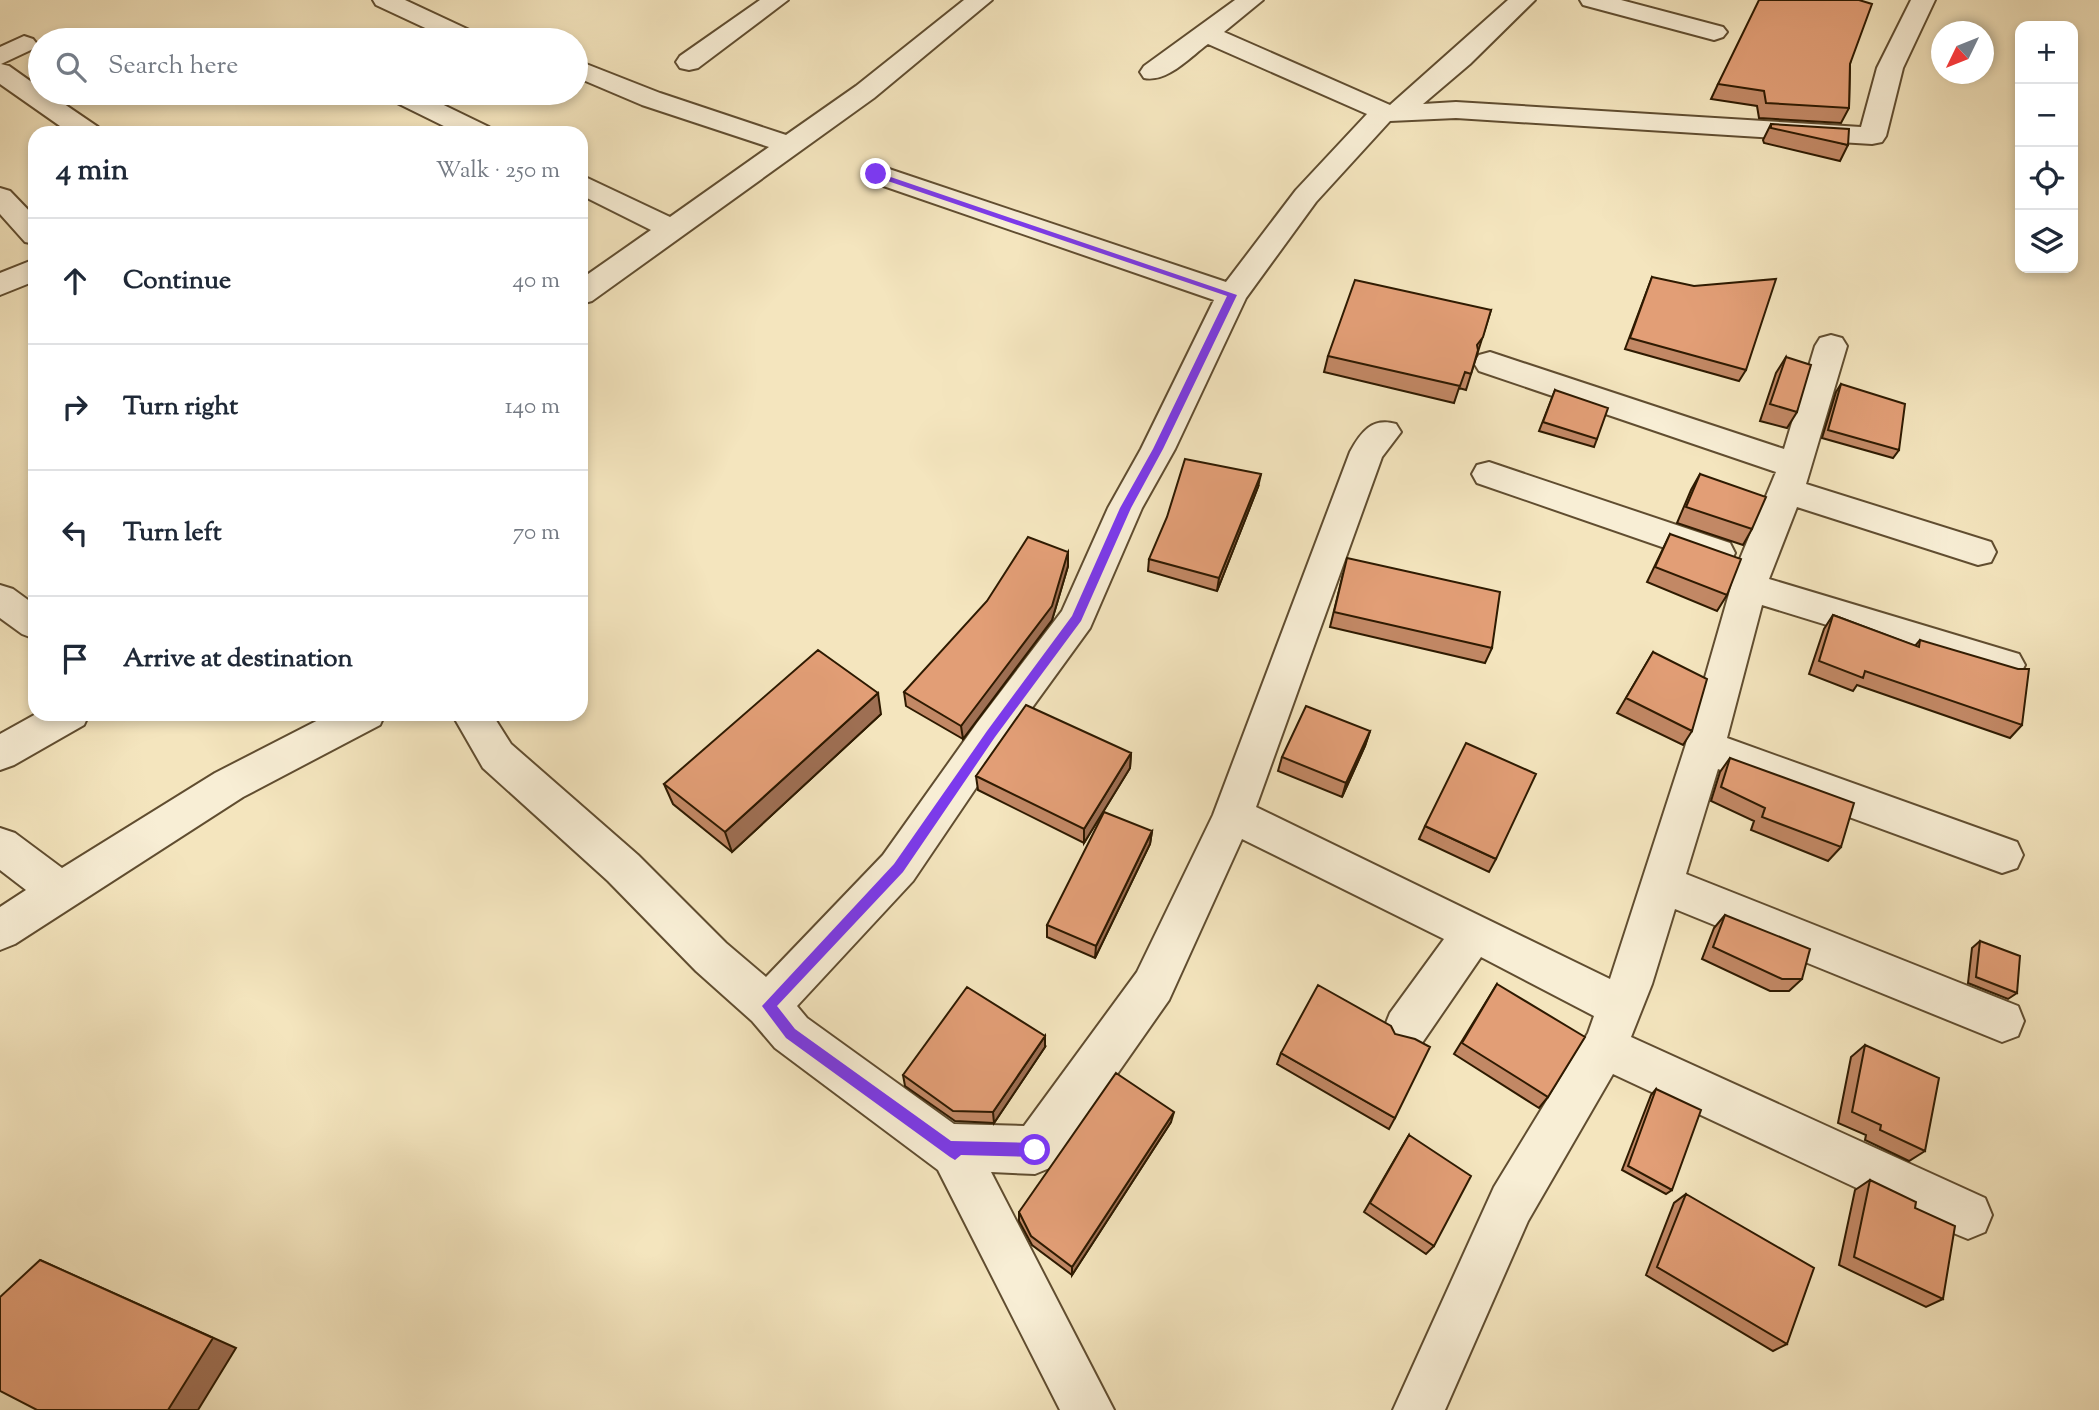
<!DOCTYPE html>
<meta charset="utf-8">
<style>
body{margin:0;font-family:"Sorts Mill Goudy",serif;background:#f6f6f7;color:#1f2937}
.controls{position:absolute;right:21px;top:21px;display:grid;overflow:hidden;border-radius:14px;box-shadow:0 4px 10px #0003}
.controls button{width:63px;height:63px;display:grid;place-items:center;padding:0;border:0;border-bottom:2px solid #e0e1e3;background:#fff;color:#1f2937;font:35px sans-serif}
.compass{position:absolute;left:1931px;top:21px;width:63px;height:63px;border-radius:50%;background:#fff;box-shadow:0 4px 10px #0003;rotate:227deg}
.stop{position:absolute;width:21px;height:21px;margin:-16px;border:5px solid #7c3aed;border-radius:50%;background:#fff}
.stop.end{background:#7c3aed;border-color:#fff;box-shadow:0 2px 7px #0008}
.list{margin:0;padding:0;list-style:none}
h2{display:flex;justify-content:space-between;align-items:center;height:91px;margin:0;padding:0 28px;font-size:30px}
h2 small{font-size:23px;font-weight:400;color:#747a83}
.list li{display:grid;grid-template-columns:46px 1fr auto;gap:21px;align-items:center;box-sizing:border-box;height:126px;padding:0 28px;border-top:2px solid #e0e1e3}
.list b{display:block;font-size:26px;white-space:nowrap}
.list em{font-size:23px;font-style:normal;color:#747a83}
.icon{flex:none;width:38px;height:38px;fill:none;stroke:currentColor;stroke-width:2;stroke-linecap:round;stroke-linejoin:round}
.map{position:relative;flex:none;width:2099px;height:1410px;overflow:hidden}
.search{position:absolute;background:#fff;box-shadow:0 4px 10px #0003;left:28px;top:28px;width:560px;height:77px;display:flex;align-items:center;gap:18px;box-sizing:border-box;padding:0 24px;border-radius:38px;color:#747a83;font-size:26px}
.panel{position:absolute;background:#fff;box-shadow:0 4px 10px #0003;left:28px;top:126px;width:560px;height:595px;border-radius:21px}
.map>svg:first-child{display:block}
.lines{fill:none;stroke-linecap:round;stroke-linejoin:round}
.minor-casing{stroke:#604d30;stroke-width:4}
.minor{fill:#f8eed5;fill-rule:evenodd}
.wall{fill:#c28865;stroke:#2e1a01;stroke-width:2}
.shaded-wall{fill:#9e6f53;stroke:#2e1a01;stroke-width:2}
.building{fill:#e29e76;stroke:#2e1a01;stroke-width:2}
.route{fill:#7c3aed}
</style>
<div class="map">
<svg width="2099" height="1410" viewBox="0 0 2099 1410">
<rect width="100%" height="100%" fill="#f4e5be"/>
<filter id="stains"><feTurbulence type="fractalNoise" baseFrequency=".00286" numOctaves="4"/><feColorMatrix values="0 0 0 0 .2 0 0 0 0 .09 0 0 0 0 .02 0 0 0 .5 -.17"/></filter>
<radialGradient id="worn" r=".72"><stop offset=".6" stop-color="#630" stop-opacity="0"/><stop offset="1" stop-color="#630" stop-opacity=".3"/></radialGradient>
<g class="lines">
<defs>
<path id="minor" d="M 373,0 L 405,0 L 480,35 L 484,40 L 451,40 L 376,5 Z
M 760,0 L 788,0 L 698,68 L 689,70 L 680,68 L 676,62 L 680,56 Z
M 964,0 L 992,0 L 874,98 L 592,301 L 581,304 L 581,279 L 651,230 L 581,195 L 581,175 L 670,217 L 769,147 L 642,105 L 576,77 L 576,60 L 660,93 L 786,135 L 856,86 Z
M 1235,0 L 1263,0 L 1224,32 L 1390,105 L 1508,0 L 1535,0 L 1470,64 L 1423,104 L 1456,102 L 1861,127 L 1877,68 L 1911,0 L 1935,0 L 1903,68 L 1886,136 L 1882,142 L 1872,144 L 1456,118 L 1390,121 L 1316,202 L 1246,298 L 1175,449 L 1142,508 L 1090,628 L 1005,745 L 913,881 L 797,1006 L 807,1018 L 954,1124 L 1024,1126 L 1137,972 L 1213,815 L 1350,452 C 1361,432 1372,417 1396,424 L 1401,432 L 1382,457 L 1256,807 L 1610,979 L 1685,747 L 1737,566 L 1776,472 L 1479,371 L 1474,363 L 1479,355 L 1490,352 L 1784,449 L 1815,346 L 1820,338 L 1831,335 L 1842,338 L 1847,346 L 1806,484 L 1991,542 L 1996,552 L 1991,562 L 1978,565 L 1797,507 L 1769,579 L 2019,654 L 2025,665 L 2019,676 L 2006,680 L 1762,605 L 1727,738 L 2017,842 L 2023,855 L 2017,868 L 2002,873 L 1718,769 L 1686,874 L 2018,1006 L 2024,1021 L 2018,1036 L 2002,1042 L 1675,909 L 1652,984 L 1631,1037 L 1985,1198 L 1992,1215 L 1985,1232 L 1968,1239 L 1951,1232 L 1613,1074 L 1528,1221 L 1445,1410 L 1393,1410 L 1494,1187 L 1588,1033 L 1594,1016 L 1481,957 L 1422,1043 L 1406,1049 L 1390,1043 L 1384,1028 L 1390,1013 L 1444,939 L 1242,839 L 1169,1000 L 1052,1167 L 1035,1174 L 991,1172 L 1114,1410 L 1060,1410 L 938,1170 L 775,1048 L 752,1021 L 696,971 L 608,881 L 483,768 L 452,714 L 492,714 L 511,744 L 638,855 L 726,943 L 766,977 L 883,855 L 977,723 L 1062,611 L 1108,508 L 1141,449 L 1214,300 L 866,180 L 862,174 L 866,168 L 876,165 L 886,168 L 1226,282 L 1296,190 L 1367,114 L 1208,44 C 1190,57 1167,83 1144,78 L 1140,72 L 1144,66 Z
M 1580,0 L 1621,0 L 1723,27 L 1727,32 L 1723,37 L 1714,40 L 1583,5 Z
M 24,36 L 33,39 L 37,44 L 33,49 L 1,64 L 9,66 L 40,88 L 40,93 L 48,93 L 98,127 L 102,133 L 70,133 L 0,84 L 0,47 Z
M 385,93 L 419,93 L 489,127 L 493,133 L 458,133 L 389,99 Z
M 0,188 L 10,191 L 35,217 L 35,244 L 25,242 L 0,214 Z
M 35,259 L 35,281 L 0,295 L 0,273 Z
M 1489,462 L 1730,543 L 1735,553 L 1730,563 L 1717,566 L 1477,483 L 1472,474 L 1477,465 Z
M 0,585 L 13,589 L 35,605 L 35,639 L 22,634 L 0,618 Z
M 36,714 L 89,714 L 84,725 L 14,765 L 0,770 L 0,734 Z
M 330,714 L 385,714 L 380,725 L 243,797 L 15,944 L 0,950 L 0,907 L 26,890 L 0,870 L 0,828 L 15,833 L 62,868 L 215,773 Z"/>
</defs>
<use href="#minor" class="minor-casing"/>
<use href="#minor" class="minor"/>
</g>
<path class="wall" d="M 1860,1 L 1850,64 L 1849,108 L 1841,123 L 1759,118 L 1757,106 L 1711,99 L 1718,84 Z
M 1771,124 L 1848,145 L 1840,161 L 1764,143 L 1763,140 Z
M 1652,277 L 1746,370 L 1739,381 L 1625,349 Z
M 1491,310 L 1466,390 L 1459,388 L 1454,403 L 1324,372 L 1328,356 Z
M 1786,357 L 1797,412 L 1787,428 L 1760,421 L 1776,373 Z
M 1841,384 L 1899,450 L 1893,458 L 1822,438 L 1836,392 Z
M 1555,390 L 1597,439 L 1594,447 L 1539,431 Z
M 1700,474 L 1752,529 L 1743,545 L 1677,523 L 1691,490 Z
M 1258,487 L 1217,591 L 1148,571 L 1149,559 Z
M 1670,534 L 1727,595 L 1717,611 L 1647,582 Z
M 1068,552 L 1068,566 L 1052,620 L 963,739 L 906,706 L 904,692 Z
M 1343,574 L 1492,648 L 1485,663 L 1330,627 Z
M 1833,615 L 1915,646 L 1920,640 L 2022,725 L 2010,738 L 1857,685 L 1853,691 L 1809,674 L 1824,629 Z
M 1653,652 L 1692,731 L 1683,745 L 1617,713 Z
M 881,714 L 732,852 L 673,804 L 664,784 Z
M 1370,731 L 1365,746 L 1342,797 L 1278,771 L 1282,757 Z
M 1131,753 L 1130,768 L 1084,843 L 978,790 L 976,776 Z
M 1730,758 L 1841,847 L 1828,861 L 1751,830 L 1754,821 L 1711,801 L 1720,772 Z
M 1425,826 L 1496,859 L 1489,872 L 1419,839 Z
M 1152,831 L 1150,844 L 1095,958 L 1047,937 L 1047,925 Z
M 1725,915 L 1802,979 L 1789,991 L 1770,991 L 1702,959 L 1714,928 Z
M 1980,941 L 2017,993 L 2008,999 L 1968,983 L 1972,948 Z
M 1497,984 L 1548,1097 L 1539,1108 L 1454,1054 Z
M 1865,1045 L 1925,1151 L 1909,1161 L 1865,1140 L 1866,1135 L 1838,1123 L 1851,1057 Z
M 1045,1047 L 994,1123 L 955,1121 L 905,1086 L 903,1075 Z
M 1281,1053 L 1395,1118 L 1389,1129 L 1277,1064 Z
M 1656,1089 L 1672,1190 L 1666,1194 L 1622,1170 L 1651,1095 Z
M 1171,1122 L 1072,1275 L 1032,1245 L 1019,1221 L 1019,1212 Z
M 1409,1135 L 1434,1246 L 1426,1254 L 1364,1212 Z
M 1870,1180 L 1943,1299 L 1926,1307 L 1839,1265 L 1855,1190 Z
M 1686,1194 L 1787,1344 L 1773,1351 L 1646,1275 L 1674,1203 Z"/>
<path class="shaded-wall" d="M 1261,474 L 1258,487 L 1217,591 L 1219,578 Z
M 1068,552 L 1068,566 L 1052,620 L 963,739 L 961,726 Z
M 878,693 L 881,714 L 732,852 L 725,832 Z
M 1370,731 L 1365,746 L 1342,797 L 1346,783 Z
M 1131,753 L 1130,768 L 1084,843 L 1084,829 Z
M 1152,831 L 1150,844 L 1095,958 L 1096,946 Z
M 1045,1036 L 1045,1047 L 994,1123 L 993,1112 Z
M 1174,1112 L 1171,1122 L 1072,1275 L 1072,1267 Z
M 40,1260 L 236,1348 L 198,1410 L 168,1410 Z"/>
<path class="building" d="M 1759,0 L 1859,0 L 1872,4 L 1850,64 L 1849,108 L 1766,103 L 1764,91 L 1718,84 Z
M 1771,124 L 1849,129 L 1848,145 L 1771,128 Z
M 1652,277 L 1694,286 L 1776,279 L 1746,370 L 1630,338 Z
M 1355,280 L 1491,310 L 1483,337 L 1477,345 L 1478,350 L 1471,374 L 1465,372 L 1460,386 L 1328,356 Z
M 1786,357 L 1811,365 L 1797,412 L 1770,404 Z
M 1841,384 L 1905,404 L 1899,450 L 1828,430 Z
M 1555,390 L 1608,408 L 1597,439 L 1543,422 Z
M 1185,459 L 1261,474 L 1219,578 L 1149,559 L 1167,517 Z
M 1700,474 L 1766,497 L 1752,529 L 1686,507 Z
M 1670,534 L 1741,559 L 1727,595 L 1655,567 Z
M 1028,537 L 1068,552 L 1052,606 L 961,726 L 904,692 L 987,601 Z
M 1347,558 L 1500,592 L 1492,648 L 1334,612 Z
M 1833,615 L 1919,647 L 1920,640 L 2018,669 L 2029,669 L 2022,725 L 1865,671 L 1863,678 L 1819,661 Z
M 818,650 L 878,693 L 725,832 L 664,784 Z
M 1653,652 L 1707,679 L 1692,731 L 1626,698 Z
M 1026,705 L 1131,753 L 1084,829 L 976,776 Z
M 1306,706 L 1370,731 L 1346,783 L 1282,757 Z
M 1466,743 L 1536,774 L 1496,859 L 1425,826 Z
M 1730,758 L 1854,803 L 1841,847 L 1762,817 L 1765,808 L 1721,787 Z
M 1104,812 L 1152,831 L 1096,946 L 1047,925 Z
M 1725,915 L 1810,949 L 1802,979 L 1782,979 L 1713,947 Z
M 1980,941 L 2020,956 L 2017,993 L 1976,977 Z
M 1497,984 L 1585,1037 L 1548,1097 L 1462,1043 Z
M 1318,985 L 1391,1026 L 1395,1034 L 1415,1039 L 1430,1047 L 1395,1118 L 1281,1053 Z
M 967,987 L 1045,1036 L 993,1112 L 953,1111 L 903,1075 Z
M 1865,1045 L 1939,1078 L 1925,1151 L 1880,1130 L 1881,1125 L 1852,1112 Z
M 1116,1073 L 1174,1112 L 1072,1267 L 1031,1236 L 1019,1212 Z
M 1656,1089 L 1701,1110 L 1672,1190 L 1628,1166 Z
M 1409,1135 L 1471,1176 L 1434,1246 L 1370,1203 Z
M 1870,1180 L 1916,1202 L 1915,1208 L 1955,1226 L 1943,1299 L 1854,1257 Z
M 1686,1194 L 1814,1268 L 1787,1344 L 1657,1267 Z
M 40,1260 L 213,1338 L 168,1410 L 37,1410 L 0,1391 L 0,1297 Z"/>
<path class="route" d="M 876,172 L 1237,295 L 1163,449 L 1131,508 L 1081,621 L 995,737 L 903,872 L 777,1006 L 795,1029 L 951,1141 L 1035,1143 L 1042,1150 L 1035,1157 L 961,1155 L 955,1160 L 950,1157 L 786,1038 L 762,1006 L 894,864 L 987,731 L 1072,616 L 1120,508 L 1153,449 L 1227,296 L 873,176 Z"/>
<rect width="100%" height="100%" filter="url(#stains)"/>
<rect width="100%" height="100%" fill="url(#worn)"/>
</svg>
<div class="controls">
<button>+</button>
<button>−</button>
<button><svg class="icon" aria-label="locate" viewBox="0 0 24 24"><circle cx="12" cy="12" r="6"/><path d="M12 2v4M12 18v4M2 12h4M18 12h4"/></svg></button>
<button><svg class="icon" aria-label="layers" viewBox="0 0 24 24"><path d="M12 4l9 5-9 5-9-5zM3 14l9 5 9-5"/></svg></button>
</div>
<svg class="compass" viewBox="-18 -18 36 36"><path d="M0-13l5 13h-10z" fill="#e53935"/><path d="M0 13l5-13h-10z" fill="#747a83"/></svg>
<div class="stop" style="left:1035px;top:1150px"></div>
<div class="stop end" style="left:876px;top:174px"></div>
<div class="search"><svg class="icon" aria-label="search" viewBox="0 0 24 24"><circle cx="10" cy="10" r="6"/><path d="M15 15l6 6"/></svg>Search here</div>
<section class="panel">
<h2>4 min<small>Walk · 250 m</small></h2>
<ul class="list">
<li><svg class="icon" aria-label="ahead" viewBox="0 0 24 24"><path d="M12 20V5M6 11l6-6 6 6"/></svg><div><b>Continue</b></div><em>40 m</em></li>
<li><svg class="icon" aria-label="right" viewBox="0 0 24 24"><path d="M7 20v-9h11M14 6l5 5-5 5"/></svg><div><b>Turn right</b></div><em>140 m</em></li>
<li><svg class="icon" aria-label="left" viewBox="0 0 24 24"><path d="M17 20v-9H6M10 6l-5 5 5 5"/></svg><div><b>Turn left</b></div><em>70 m</em></li>
<li><svg class="icon" aria-label="arrive" viewBox="0 0 24 24"><path d="M6 21V4h12l-3 4 3 4H6"/></svg><div><b>Arrive at destination</b></div></li>
</ul>
</section>
</div>
